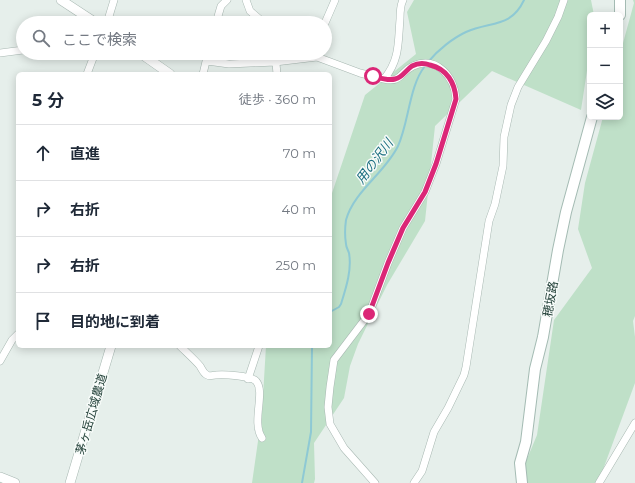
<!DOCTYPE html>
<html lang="ja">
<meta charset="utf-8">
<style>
body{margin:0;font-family:Montserrat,"Noto Sans JP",sans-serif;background:#f2f2f3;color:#1f2937}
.controls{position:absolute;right:12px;top:12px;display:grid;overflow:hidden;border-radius:6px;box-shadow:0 2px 10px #0003}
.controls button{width:36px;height:36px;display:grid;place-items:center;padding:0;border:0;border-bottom:1px solid #e0e1e3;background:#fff;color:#1f2937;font:20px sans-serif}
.stop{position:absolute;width:12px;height:12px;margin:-9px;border:3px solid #db2777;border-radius:50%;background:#fff}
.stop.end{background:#db2777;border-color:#fff;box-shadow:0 1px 4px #0008}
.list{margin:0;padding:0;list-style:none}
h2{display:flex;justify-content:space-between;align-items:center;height:52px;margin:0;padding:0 16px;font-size:17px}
h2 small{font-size:13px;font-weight:400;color:#747a83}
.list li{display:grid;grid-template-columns:26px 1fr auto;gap:12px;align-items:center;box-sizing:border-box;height:56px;padding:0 16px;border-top:1px solid #e0e1e3}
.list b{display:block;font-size:15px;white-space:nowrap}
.list em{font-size:13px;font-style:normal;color:#747a83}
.icon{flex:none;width:22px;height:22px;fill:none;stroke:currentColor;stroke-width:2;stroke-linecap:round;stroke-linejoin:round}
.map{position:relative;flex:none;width:635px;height:483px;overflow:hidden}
.search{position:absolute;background:#fff;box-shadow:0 2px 10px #0003;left:16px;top:16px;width:316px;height:44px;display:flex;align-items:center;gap:10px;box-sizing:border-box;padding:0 14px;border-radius:22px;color:#747a83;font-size:15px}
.panel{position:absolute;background:#fff;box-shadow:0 2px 10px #0003;left:16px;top:72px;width:316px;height:276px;border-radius:6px}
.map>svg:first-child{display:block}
.green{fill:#bfe0c8}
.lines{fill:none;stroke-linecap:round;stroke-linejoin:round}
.stream{stroke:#8ec9d4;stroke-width:2}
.minor-casing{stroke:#a8b8b2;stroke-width:8}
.tertiary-casing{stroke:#a8b8b2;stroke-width:10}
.secondary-casing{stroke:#a4bbb3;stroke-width:12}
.minor{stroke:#fff;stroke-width:7}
.tertiary{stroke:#fff;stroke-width:9}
.secondary{stroke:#fff;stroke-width:10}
.route{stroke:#db2777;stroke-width:5}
.labels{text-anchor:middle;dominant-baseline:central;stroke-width:3;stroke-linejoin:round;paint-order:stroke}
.street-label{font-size:12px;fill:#24423a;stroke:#f7fbf9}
.water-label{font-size:13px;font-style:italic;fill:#1c6f80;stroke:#f7fbf9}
</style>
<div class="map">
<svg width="635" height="483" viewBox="0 0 635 483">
<rect width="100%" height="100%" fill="#e6efeb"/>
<path class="green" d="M 414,0 L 591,0 L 594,15 L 590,15 L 590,51 L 581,110 L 492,71 L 435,126 L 425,221 L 387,285 L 358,344 L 350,366 L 344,398 L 314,443 L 315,479 L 314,483 L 252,483 L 262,413 L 266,346 L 330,346 L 330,199 L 365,95 L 416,54 L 407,12 Z
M 633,0 L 635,0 L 635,316 L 633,321 L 635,337 L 635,383 L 598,483 L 517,483 L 537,435 L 554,320 L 592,268 L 578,229 L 585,183 L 603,117 L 620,117 L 620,54 L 634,3 Z"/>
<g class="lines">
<path class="stream" d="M 429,61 C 438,50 453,38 466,32 C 491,21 511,28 524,0
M 330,312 L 339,307 L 341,304 C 346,288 352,270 349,253 C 348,250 346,247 346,244 C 345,238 345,227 346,220 C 354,191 385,173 398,146 C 409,122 409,86 425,66
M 302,483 L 311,432 L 312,346"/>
<defs>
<path id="minor" d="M 246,0 L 250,11 L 264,23
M 107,23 L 114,0
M 216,23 L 221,6 L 227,0
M 325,23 L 335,0
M 0,53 L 23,50
M 275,53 L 277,74
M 207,61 L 229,64 L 275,62 L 317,57 L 360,73 L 384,79 C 400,60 398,42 400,19 C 400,12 400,6 403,0
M 87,74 L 95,53
M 203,74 L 208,53
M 180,346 C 186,352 194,359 200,366 C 202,369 203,373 207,375 C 210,377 213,375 216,375 C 224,374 251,376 256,381 C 266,392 251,422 262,438
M 0,361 L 12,340 L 18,334
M 248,379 L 259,346
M 375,483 L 344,448 L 330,424 L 328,407 L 330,387 L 334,360 L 369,314 L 388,263 L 403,228 L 425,192 L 436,164 L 456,99 C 455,78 437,55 413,66 C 400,72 402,83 384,79
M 414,483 L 422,471 L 434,432 L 448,408 L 464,375 L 466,367 L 489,221 L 495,204 L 503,166 L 504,137 L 511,105 L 518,87 L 546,41 L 558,17 L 564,0
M 599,483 L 635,423"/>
<path id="tertiary" d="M 61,0 L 96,23
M 140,53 L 170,74
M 0,477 L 15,483
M 70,483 L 111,346"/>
<path id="secondary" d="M 620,15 L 620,0
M 522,483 L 520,463 L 526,442 L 535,369 L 543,337 L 558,250 L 566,212 L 592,117"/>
</defs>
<use href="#minor" class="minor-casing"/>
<use href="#tertiary" class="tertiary-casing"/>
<use href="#secondary" class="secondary-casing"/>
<use href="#minor" class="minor"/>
<use href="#tertiary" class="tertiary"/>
<use href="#secondary" class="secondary"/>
</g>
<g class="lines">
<path class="route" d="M 369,314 L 388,263 L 403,228 L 425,192 L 436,164 L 456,99 C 455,83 447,69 430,65 C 424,63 418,63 412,66 C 406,70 402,78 395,79 C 388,81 380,78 373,76"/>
</g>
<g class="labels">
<g class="street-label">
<text transform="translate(550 299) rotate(-80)">穂坂路</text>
<text transform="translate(91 414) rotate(-74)">茅ヶ岳広域農道</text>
</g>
<g class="water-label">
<text transform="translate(374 161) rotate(-53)">用の沢川</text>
</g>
</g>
</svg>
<div class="controls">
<button>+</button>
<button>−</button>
<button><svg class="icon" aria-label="layers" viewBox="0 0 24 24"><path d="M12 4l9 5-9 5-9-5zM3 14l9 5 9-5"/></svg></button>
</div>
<div class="stop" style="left:373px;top:76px"></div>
<div class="stop end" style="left:369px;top:314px"></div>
<div class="search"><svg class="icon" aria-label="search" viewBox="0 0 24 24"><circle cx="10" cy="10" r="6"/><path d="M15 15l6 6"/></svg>ここで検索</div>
<section class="panel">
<h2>5 分<small>徒歩 · 360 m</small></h2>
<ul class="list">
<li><svg class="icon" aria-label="ahead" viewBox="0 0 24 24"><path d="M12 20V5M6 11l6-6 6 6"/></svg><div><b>直進</b></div><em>70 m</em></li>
<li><svg class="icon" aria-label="right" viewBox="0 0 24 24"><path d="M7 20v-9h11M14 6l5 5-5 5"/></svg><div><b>右折</b></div><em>40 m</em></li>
<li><svg class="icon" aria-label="right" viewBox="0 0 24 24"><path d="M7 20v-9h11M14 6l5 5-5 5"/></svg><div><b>右折</b></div><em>250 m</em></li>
<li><svg class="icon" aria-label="arrive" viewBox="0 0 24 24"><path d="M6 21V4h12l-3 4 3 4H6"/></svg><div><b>目的地に到着</b></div></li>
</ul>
</section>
</div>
